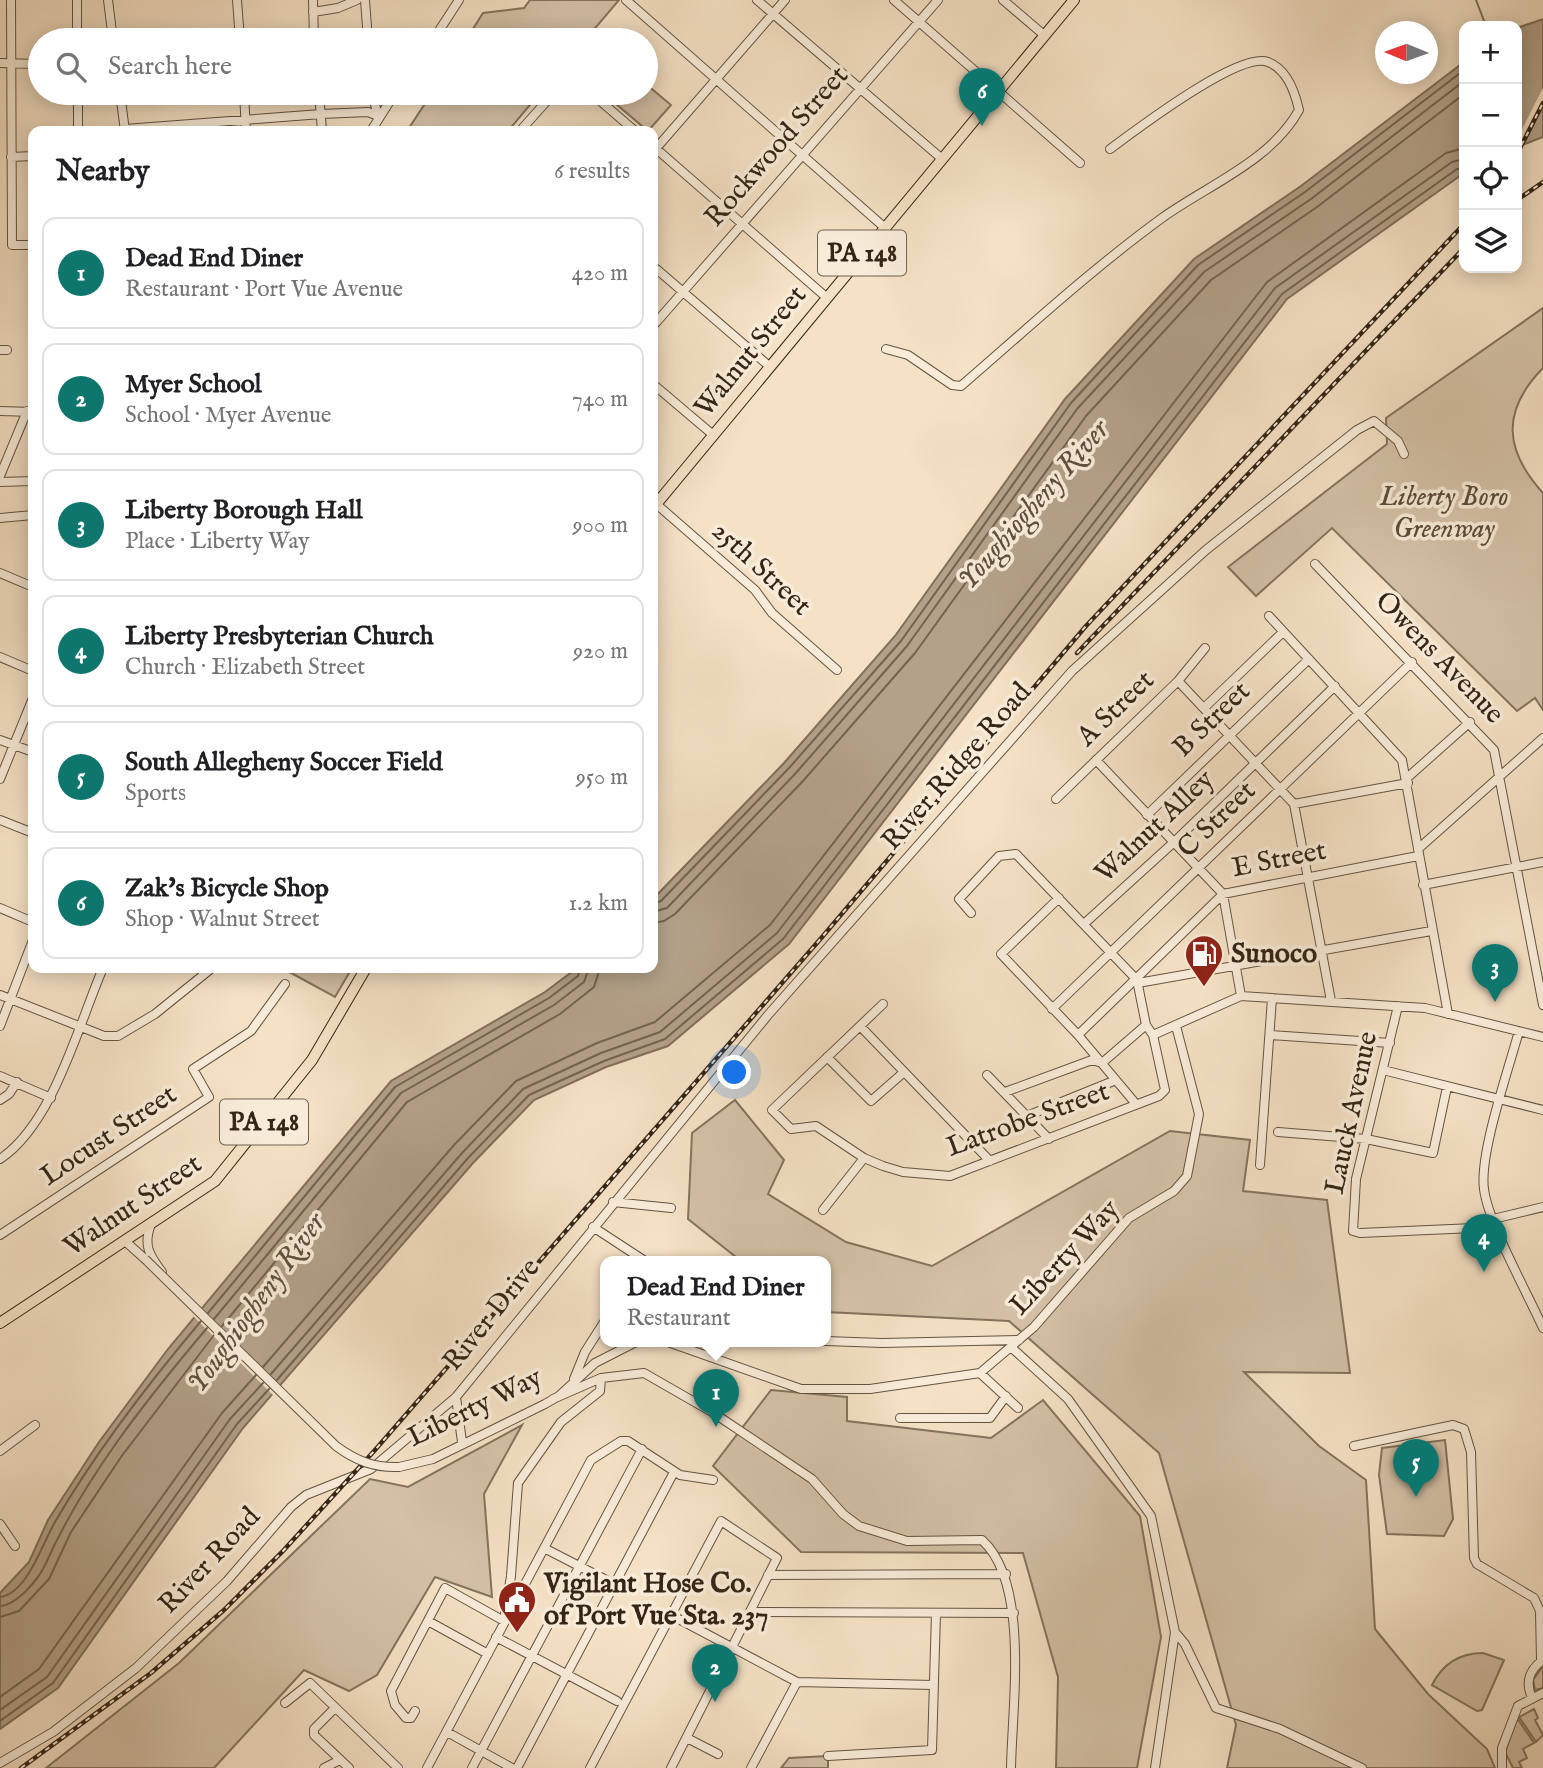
<!DOCTYPE html>
<meta charset="utf-8">
<style>
body{margin:0;font-family:"IM FELL English",serif;background:#f6f6f6;color:#202124}
.controls{position:absolute;right:21px;top:21px;display:grid;overflow:hidden;border-radius:14px;box-shadow:0 4px 18px #0003}
.controls button{width:63px;height:63px;display:grid;place-items:center;padding:0;border:0;border-bottom:2px solid #e0e0e0;background:#fff;color:#202124;font:35px sans-serif}
.compass{position:absolute;left:1375px;top:21px;width:63px;height:63px;border-radius:50%;background:#fff;box-shadow:0 4px 18px #0003;rotate:271deg}
.you{position:absolute;left:735px;top:1073px;width:24px;height:24px;margin:-18px;border:5px solid #fff;border-radius:50%;background:#1a73e8;box-shadow:0 0 0 10px #1a73e833}
.badge{display:grid;place-items:center;width:46px;height:46px;border-radius:50%;background:#0f766e;color:#fff;font-size:23px;font-weight:700}
.pin{position:absolute;translate:-50% -58px;filter:drop-shadow(0 2px 4px #0008)}
.pin::after{content:'';position:absolute;top:37px;width:24px;height:21px;background:inherit;clip-path:polygon(0 0,100% 0,50% 100%)}
.popup{position:absolute;left:600px;top:1256px;width:231px;height:91px;box-sizing:border-box;display:grid;place-content:center;border-radius:14px;background:#fff;filter:drop-shadow(0 2px 5px #0005);font-size:23px;white-space:nowrap;color:#757577}
.popup b{font-size:26px;color:#202124}
.popup::after{content:'';position:absolute;left:50%;top:100%;margin-left:-14px;border:14px solid transparent;border-top-color:#fff}
.list{margin:0;padding:0;list-style:none}
h2{display:flex;justify-content:space-between;align-items:center;height:91px;margin:0;padding:0 28px;font-size:30px}
h2 small{font-size:23px;font-weight:400;color:#757577}
.list li{display:grid;grid-template-columns:46px 1fr auto;gap:21px;align-items:center;box-sizing:border-box;height:112px;margin:0 14px 14px;padding:0 14px;border:2px solid #e0e0e0;border-radius:14px}
.list b{display:block;font-size:26px;white-space:nowrap}
.list p{margin:0;font-size:23px;white-space:nowrap;color:#757577}
.list em{font-size:23px;font-style:normal;color:#757577}
.icon{flex:none;width:38px;height:38px;fill:none;stroke:currentColor;stroke-width:2;stroke-linecap:round;stroke-linejoin:round}
.map{position:relative;flex:none;width:1543px;height:1768px;overflow:hidden}
.search{position:absolute;background:#fff;box-shadow:0 4px 18px #0003;left:28px;top:28px;width:630px;height:77px;display:flex;align-items:center;gap:18px;box-sizing:border-box;padding:0 24px;border-radius:38px;color:#757577;font-size:26px}
.panel{position:absolute;background:#fff;box-shadow:0 4px 18px #0003;left:28px;top:126px;width:630px;height:847px;border-radius:14px}
.map>svg:first-child{display:block}
.green{fill:#d4c1a7;stroke:#84735e;stroke-width:2}
.water{fill:#b3a189;stroke:#806f5b;stroke-width:2}
.pier{fill:#f5e1c5}
.lines{fill:none;stroke-linecap:round;stroke-linejoin:round}
.shore{stroke:#74634f;stroke-width:2}
.stream{stroke:#806f5b;stroke-width:2}
.minor-casing{stroke:#645441;stroke-width:10}
.major-casing{stroke:#342515;stroke-width:12}
.minor{stroke:#f8ecd9;stroke-width:8}
.major{stroke:#f5e1c5;stroke-width:10}
.rail-casing{stroke:#342515;stroke-width:4.5}
.rail{stroke:#f8ecd9;stroke-width:2;stroke-dasharray:5;stroke-linecap:butt}
.minor-bridge-casing{stroke:#645441;stroke-width:10;stroke-linecap:butt}
.minor-bridge{stroke:#f8ecd9;stroke-width:8}
.labels{text-anchor:middle;dominant-baseline:central;stroke-width:7;stroke-linejoin:round;paint-order:stroke}
.shield{fill:#f8ecd9;stroke:#6f6150;stroke-width:2}
.shield-label{font-size:26px;font-weight:bold;fill:#342515}
.street-label{font-size:28px;fill:#342515;stroke:#f8ecd9}
.park-label{font-size:28px;font-style:italic;fill:#5c4c3a;stroke:#f8ecd9}
.poi-label{font-size:28px;font-weight:bold;fill:#342515;stroke:#f8ecd9;text-anchor:start}
.water-label{font-size:30px;font-style:italic;fill:#60503e;stroke:#f8ecd9}
</style>
<div class="map">
<svg width="1543" height="1768" viewBox="0 0 1543 1768">
<rect width="100%" height="100%" fill="#f5e1c5"/>
<filter id="stains"><feTurbulence type="fractalNoise" baseFrequency=".00286" numOctaves="4"/><feColorMatrix values="0 0 0 0 .2 0 0 0 0 .09 0 0 0 0 .02 0 0 0 .5 -.17"/></filter>
<radialGradient id="worn" r=".72"><stop offset=".6" stop-color="#630" stop-opacity="0"/><stop offset="1" stop-color="#630" stop-opacity=".3"/></radialGradient>
<path class="green" d="M 530,0 L 619,0 L 585,40 L 466,40 L 483,13 L 524,8 Z
M 646,84 L 671,105 L 648,131 L 603,93 L 646,93 Z
M 432,93 L 540,93 L 508,131 L 407,131 Z
M 1543,308 L 1543,368 C 1501,411 1504,450 1543,493 L 1543,710 L 1535,698 L 1517,711 L 1332,528 L 1256,596 L 1228,567 L 1387,444 L 1386,418 Z
M 282,968 L 352,968 L 335,997 Z
M 735,1100 L 784,1160 L 768,1194 L 846,1242 L 932,1266 L 1170,1131 L 1250,1140 L 1243,1191 L 1327,1200 L 1350,1373 L 1244,1372 L 1319,1446 L 1366,1480 L 1375,1629 L 1428,1694 L 1487,1749 L 1495,1768 L 1227,1768 L 1236,1725 L 1159,1453 L 1009,1321 L 826,1312 L 826,1261 L 741,1261 L 688,1219 L 692,1133 Z
M 771,1390 L 847,1397 L 847,1421 L 991,1438 L 1043,1400 L 1140,1516 L 1161,1637 L 1137,1768 L 1056,1768 L 1058,1677 L 1023,1553 L 801,1552 L 713,1466 Z
M 522,1425 L 484,1494 L 492,1597 L 435,1577 L 377,1675 L 349,1691 L 304,1670 L 214,1768 L 46,1768 L 179,1663 L 370,1479 L 408,1487 Z
M 1445,1440 L 1453,1519 L 1444,1536 L 1387,1534 L 1379,1475 L 1382,1448 Z
M 1483,1653 L 1504,1660 L 1482,1710 L 1477,1711 L 1432,1685 C 1443,1663 1460,1653 1483,1653 Z
M 1543,1666 L 1543,1688 L 1535,1690 L 1533,1680 Z
M 1534,1709 L 1538,1718 L 1535,1720 L 1543,1735 L 1536,1742 L 1519,1717 Z
M 1517,1718 L 1534,1743 L 1523,1749 L 1527,1758 L 1519,1762 L 1522,1768 L 1513,1768 L 1505,1752 Z
M 828,1756 L 828,1768 L 781,1768 L 789,1758 Z"/>
<path class="water" d="M 1543,19 L 1543,137 L 1517,147 L 1517,28 Z
M 1464,62 L 1464,173 L 1287,299 L 789,944 L 668,1046 L 606,1067 L 534,1100 L 473,1163 L 243,1428 L 58,1688 L 0,1729 L 0,1593 L 29,1562 L 48,1520 L 99,1442 L 168,1349 L 391,1081 L 545,992 L 577,968 L 653,968 L 653,899 L 784,763 L 895,636 L 1065,399 L 1194,259 L 1301,186 Z"/>
<path class="pier" d="M 1543,88 L 1543,106 L 1521,149 L 1517,150 L 1517,139 Z
M 200,1306 L 283,1389 L 276,1398 L 192,1315 Z"/>
<g class="lines">
<path class="shore" d="M 653,904 L 661,901 L 789,768 L 901,641 L 1071,403 L 1198,265 L 1305,192 L 1464,70
M 653,912 L 667,908 L 795,774 L 907,646 L 1077,409 L 1204,272 L 1311,199 L 1464,81
M 653,923 L 664,921 L 675,914 L 803,781 L 915,653 L 1086,416 L 1211,280 L 1317,207 L 1464,94
M 208,1313 L 395,1087 L 549,998 L 578,976 L 580,968
M 214,1319 L 401,1093 L 554,1005 L 584,982 L 589,968
M 222,1326 L 407,1102 L 560,1014 L 594,987 L 600,968
M 263,1367 L 454,1145 L 516,1081 L 597,1043 L 655,1022 L 770,925 L 1267,282 L 1446,153 L 1464,148
M 271,1374 L 462,1153 L 523,1089 L 601,1053 L 660,1032 L 777,933 L 1275,288 L 1452,162 L 1464,159
M 277,1380 L 468,1158 L 529,1095 L 604,1061 L 665,1039 L 783,939 L 1282,294 L 1457,169 L 1464,168
M 0,1597 C 27,1594 43,1542 55,1522 C 96,1451 148,1384 201,1321
M 0,1606 C 17,1605 39,1579 46,1563 C 84,1478 147,1399 207,1328
M 0,1617 L 19,1611 L 49,1579 L 71,1532 L 121,1457 L 214,1335
M 0,1697 L 39,1669 L 222,1413 L 256,1375
M 0,1710 L 47,1677 L 230,1419 L 263,1383
M 0,1721 L 53,1683 L 237,1424 L 269,1389"/>
<path class="stream" d="M 1476,0 L 1486,26"/>
<defs>
<path id="minor" d="M 11,0 L 12,245 L 33,245
M 77,0 L 77,40
M 108,0 L 113,40
M 237,0 L 240,40
M 313,0 L 314,40
M 365,0 L 368,40
M 626,0 L 884,227
M 757,0 L 941,158
M 894,0 L 1080,163
M 1003,0 L 1044,35
M 313,12 L 338,8 L 357,0
M 433,40 L 459,0
M 0,63 L 40,64
M 78,93 L 78,131
M 120,93 L 125,131
M 244,93 L 246,131
M 319,93 L 322,131
M 372,93 L 378,116
M 591,93 L 635,131
M 125,129 L 321,114 L 368,112 L 378,116
M 371,131 L 395,93
M 520,131 L 554,93
M 653,146 L 826,297
M 653,152 L 785,0
M 11,157 L 33,156
M 653,266 L 769,366
M 653,326 L 938,0
M 886,349 L 908,355 L 952,385 L 961,386 C 1027,329 1092,269 1162,218 C 1208,185 1271,161 1299,110 C 1295,92 1287,69 1268,62 C 1239,51 1136,130 1110,149
M 0,350 L 7,350
M 653,384 L 712,434
M 0,411 L 33,412
M 0,476 L 27,411
M 0,482 L 33,481
M 654,502 L 755,590 L 772,613 L 837,670
M 0,518 L 33,515
M 1315,564 L 1494,750 L 1543,1005
M 0,573 L 33,587
M 1269,616 L 1402,760 L 1448,1014
M 0,657 L 33,671
M 1178,681 L 1294,804 L 1331,1001
M 1204,708 L 1283,632
M 0,740 L 33,752
M 1096,760 L 1223,894 L 1241,996
M 1407,778 L 1470,722
M 0,779 L 33,698
M 1056,799 L 1178,681 L 1205,648
M 1294,804 L 1408,783
M 1147,815 L 1309,659
M 0,820 L 33,833
M 1418,849 L 1543,738
M 1423,885 L 1543,862
M 1059,898 L 1001,954 L 1078,1035 L 1136,1104
M 0,908 L 33,922
M 971,913 L 959,899 L 999,856 L 1016,854 L 1137,980 L 1146,1025 L 1153,1035
M 1085,923 L 1173,843 L 1335,686
M 1138,983 L 1431,931
M 0,995 L 104,1036 L 118,1036 L 155,1014 L 212,968
M 883,1004 L 772,1110 L 791,1129 L 816,1126 L 864,1158 L 883,1166 L 903,1172 L 950,1176 L 1159,1096 L 1165,1090 L 1153,1035
M 1398,1006 L 1356,1179 L 1353,1231 L 1360,1233 L 1497,1227
M 1052,1009 L 1412,662
M 0,1026 L 33,940
M 860,1026 L 990,1161
M 1519,1031 C 1509,1068 1479,1154 1484,1189 C 1488,1223 1528,1294 1543,1328
M 1078,1035 L 1223,894 L 1418,856
M 1153,1035 L 1241,996 L 1425,1008 L 1543,1037
M 1270,1035 L 1390,1043
M 827,1057 L 871,1101 L 903,1073
M 1383,1070 L 1543,1110
M 987,1075 L 1049,1139
M 0,1076 L 51,1098
M 1005,1092 L 1092,1060 L 1102,1063 L 1146,1025
M 0,1100 L 9,1094 L 17,1082
M 1027,1116 L 1116,1080
M 1278,1132 L 1366,1139 L 1433,1153 L 1447,1087
M 0,1159 C 53,1124 78,1026 103,968
M 1260,1165 L 1272,998
M 613,1202 L 671,1208
M 823,1210 L 864,1158
M 1493,1219 L 1543,1207
M 151,1224 C 143,1245 149,1255 162,1272
M 593,1227 L 645,1261
M 0,1235 L 209,1097 L 193,1069 L 251,1031 L 285,984
M 125,1241 L 145,1259
M 665,1341 L 801,1389 L 870,1389 L 980,1373 L 1034,1327 L 1129,1218 L 1174,1191 L 1187,1176 L 1199,1114 L 1176,1026
M 826,1341 L 882,1343 L 1019,1340
M 1011,1347 L 1068,1399 L 1151,1516 L 1175,1632 L 1185,1644 L 1216,1708 L 1280,1729 L 1362,1768
M 980,1373 L 1018,1408
M 574,1379 L 585,1352 L 606,1319
M 456,1397 L 462,1442
M 553,1399 L 601,1378 L 644,1373 L 712,1412 L 812,1479 L 843,1514 L 859,1526 L 907,1541 L 982,1540 C 1030,1583 1012,1706 1011,1768
M 900,1418 L 990,1418 L 1006,1396
M 1354,1446 L 1453,1425 L 1464,1429 L 1471,1452 L 1474,1558 L 1477,1564 L 1534,1598 L 1540,1611 L 1541,1661
M 0,1451 L 35,1425
M 399,1467 L 433,1459 L 545,1404 L 559,1396 L 595,1363 L 638,1341
M 0,1524 L 15,1546
M 544,1548 L 614,1584
M 768,1575 L 1006,1574
M 751,1612 L 1014,1613
M 505,1614 L 511,1576 L 518,1483 L 561,1422 L 600,1391 L 601,1378
M 671,1615 L 797,1682 L 934,1685
M 428,1621 L 488,1654
M 496,1637 L 617,1701
M 1532,1698 C 1525,1682 1529,1670 1543,1660
M 285,1703 L 310,1683 L 398,1768
M 335,1708 L 314,1729 L 314,1735 L 349,1768
M 415,1711 L 411,1718 L 406,1718 L 395,1705 L 391,1691 L 445,1588 L 504,1621
M 447,1732 L 512,1768
M 687,1738 L 718,1754
M 828,1756 L 932,1750 L 936,1613
M 0,1763 L 53,1732 L 136,1668 L 227,1581 L 291,1507 L 306,1495 L 371,1469 L 456,1397 L 768,1015 L 1072,671 L 1206,550 L 1357,430 L 1374,421 L 1398,441 L 1404,454
M 324,1768 L 340,1760
M 427,1768 L 591,1460 L 621,1441 L 628,1441 L 680,1475 L 713,1480
M 472,1768 L 642,1449
M 517,1768 L 674,1472
M 590,1768 L 721,1521 L 777,1558 L 671,1768
M 751,1768 L 797,1682
M 1155,1768 L 1175,1632
M 1502,1768 L 1502,1748 L 1518,1706 L 1543,1693"/>
<path id="major" d="M 653,508 L 1074,0
M 0,1323 L 215,1181 L 312,1060 L 366,968"/>
</defs>
<use href="#minor" class="minor-casing"/>
<use href="#major" class="major-casing"/>
<use href="#minor" class="minor"/>
<use href="#major" class="major"/>
<defs>
<path id="rail" d="M 1517,154 L 1543,103
M 1517,200 L 1543,182
M 1077,653 L 1464,248
M 21,1768 L 151,1673 L 224,1610 L 283,1551 L 375,1450 L 823,936 L 1086,626 L 1464,224"/>
</defs>
<use href="#rail" class="rail-casing"/>
<use href="#rail" class="rail"/>
<defs>
<path id="minor-bridge" d="M 145,1259 L 336,1446 C 356,1461 375,1468 399,1467"/>
</defs>
<use href="#minor-bridge" class="minor-bridge-casing"/>
<use href="#minor-bridge" class="minor-bridge"/>
</g>
<defs>
<symbol id="fuel-pin" viewBox="-11 -11 22 30"><path d="M0 17L-7.5 6A9.5 9.5 0 1 1 7.5 6Z" fill="#8f2418" stroke="#f8ecd9"/><path d="M-5.5-6h7V0h2V4h1.3V-2.5L3-4.5l.8-.8L6-3V5H2.5V1h-1V6h-7ZM-4.2-4.7v3.2H.2V-4.7Z" fill="#fff"/></symbol>
<symbol id="civic-pin" viewBox="-11 -11 22 30"><path d="M0 17L-7.5 6A9.5 9.5 0 1 1 7.5 6Z" fill="#8f2418" stroke="#f8ecd9"/><path d="M-.6-6.5H3V-4.5H.6V-3L4-1V1h2V6H-6V1h2V-1L-.6-3ZM-1.2 2.5V6h2.4V2.5Z" fill="#fff"/></symbol>
</defs>
<g fill-rule="evenodd">
<use href="#fuel-pin" x="1182" y="932" width="44" height="60"/>
<use href="#civic-pin" x="495" y="1578" width="44" height="60"/>
</g>
<g class="labels">
<g class="shield">
<rect x="818" y="230.5" width="88" height="45" rx="5"/>
<rect x="220" y="1099.5" width="88" height="45" rx="5"/>
</g>
<g class="shield-label">
<text x="862" y="253">PA 148</text>
<text x="264" y="1122">PA 148</text>
</g>
<g class="street-label">
<text transform="translate(777 147) rotate(-49)">Rockwood Street</text>
<text transform="translate(751 352) rotate(-51)">Walnut Street</text>
<text transform="translate(761 569) rotate(43)">25th Street</text>
<text transform="translate(1439 658) rotate(46)">Owens Avenue</text>
<text transform="translate(1116 709) rotate(-44)">A Street</text>
<text transform="translate(1212 720) rotate(-44)">B Street</text>
<text transform="translate(957 767) rotate(-49)">River Ridge Road</text>
<text transform="translate(1217 820) rotate(-44)">C Street</text>
<text transform="translate(1155 827) rotate(-43)">Walnut Alley</text>
<text transform="translate(1279 860) rotate(-11)">E Street</text>
<text transform="translate(1352 1113) rotate(-78)">Lauck Avenue</text>
<text transform="translate(1028 1120) rotate(-20)">Latrobe Street</text>
<text transform="translate(109 1136) rotate(-34)">Locust Street</text>
<text transform="translate(133 1206) rotate(-34)">Walnut Street</text>
<text transform="translate(1065 1258) rotate(-47)">Liberty Way</text>
<text transform="translate(492 1315) rotate(-51)">River Drive</text>
<text transform="translate(475 1408) rotate(-26)">Liberty Way</text>
<text transform="translate(210 1561) rotate(-47)">River Road</text>
</g>
<g class="park-label">
<text x="1444" y="497">Liberty Boro<tspan x="1444" dy="32">Greenway</tspan></text>
</g>
<g class="poi-label">
<text x="1231" y="954">Sunoco</text>
<text x="544" y="1584">Vigilant Hose Co.<tspan x="544" dy="32">of Port Vue Sta. 237</tspan></text>
</g>
<g class="water-label">
<text transform="translate(1034 505) rotate(-49)">Youghiogheny River</text>
<text transform="translate(257 1303) rotate(-54)">Youghiogheny River</text>
</g>
</g>
<rect width="100%" height="100%" filter="url(#stains)"/>
<rect width="100%" height="100%" fill="url(#worn)"/>
</svg>
<div class="controls">
<button>+</button>
<button>−</button>
<button><svg class="icon" aria-label="locate" viewBox="0 0 24 24"><circle cx="12" cy="12" r="6"/><path d="M12 2v4M12 18v4M2 12h4M18 12h4"/></svg></button>
<button><svg class="icon" aria-label="layers" viewBox="0 0 24 24"><path d="M12 4l9 5-9 5-9-5zM3 14l9 5 9-5"/></svg></button>
</div>
<svg class="compass" viewBox="-18 -18 36 36"><path d="M0-13l5 13h-10z" fill="#e53935"/><path d="M0 13l5-13h-10z" fill="#757577"/></svg>
<div class="you"></div>
<div class="pin badge" style="left:716px;top:1427px">1</div>
<div class="popup"><b>Dead End Diner</b>Restaurant</div>
<div class="pin badge" style="left:715px;top:1702px">2</div>
<div class="pin badge" style="left:1495px;top:1002px">3</div>
<div class="pin badge" style="left:1484px;top:1272px">4</div>
<div class="pin badge" style="left:1416px;top:1497px">5</div>
<div class="pin badge" style="left:982px;top:126px">6</div>
<div class="search"><svg class="icon" aria-label="search" viewBox="0 0 24 24"><circle cx="10" cy="10" r="6"/><path d="M15 15l6 6"/></svg>Search here</div>
<section class="panel">
<h2>Nearby<small>6 results</small></h2>
<ul class="list">
<li><span class="badge">1</span><div><b>Dead End Diner</b><p>Restaurant · Port Vue Avenue</p></div><em>420 m</em></li>
<li><span class="badge">2</span><div><b>Myer School</b><p>School · Myer Avenue</p></div><em>740 m</em></li>
<li><span class="badge">3</span><div><b>Liberty Borough Hall</b><p>Place · Liberty Way</p></div><em>900 m</em></li>
<li><span class="badge">4</span><div><b>Liberty Presbyterian Church</b><p>Church · Elizabeth Street</p></div><em>920 m</em></li>
<li><span class="badge">5</span><div><b>South Allegheny Soccer Field</b><p>Sports</p></div><em>950 m</em></li>
<li><span class="badge">6</span><div><b>Zak's Bicycle Shop</b><p>Shop · Walnut Street</p></div><em>1.2 km</em></li>
</ul>
</section>
</div>
